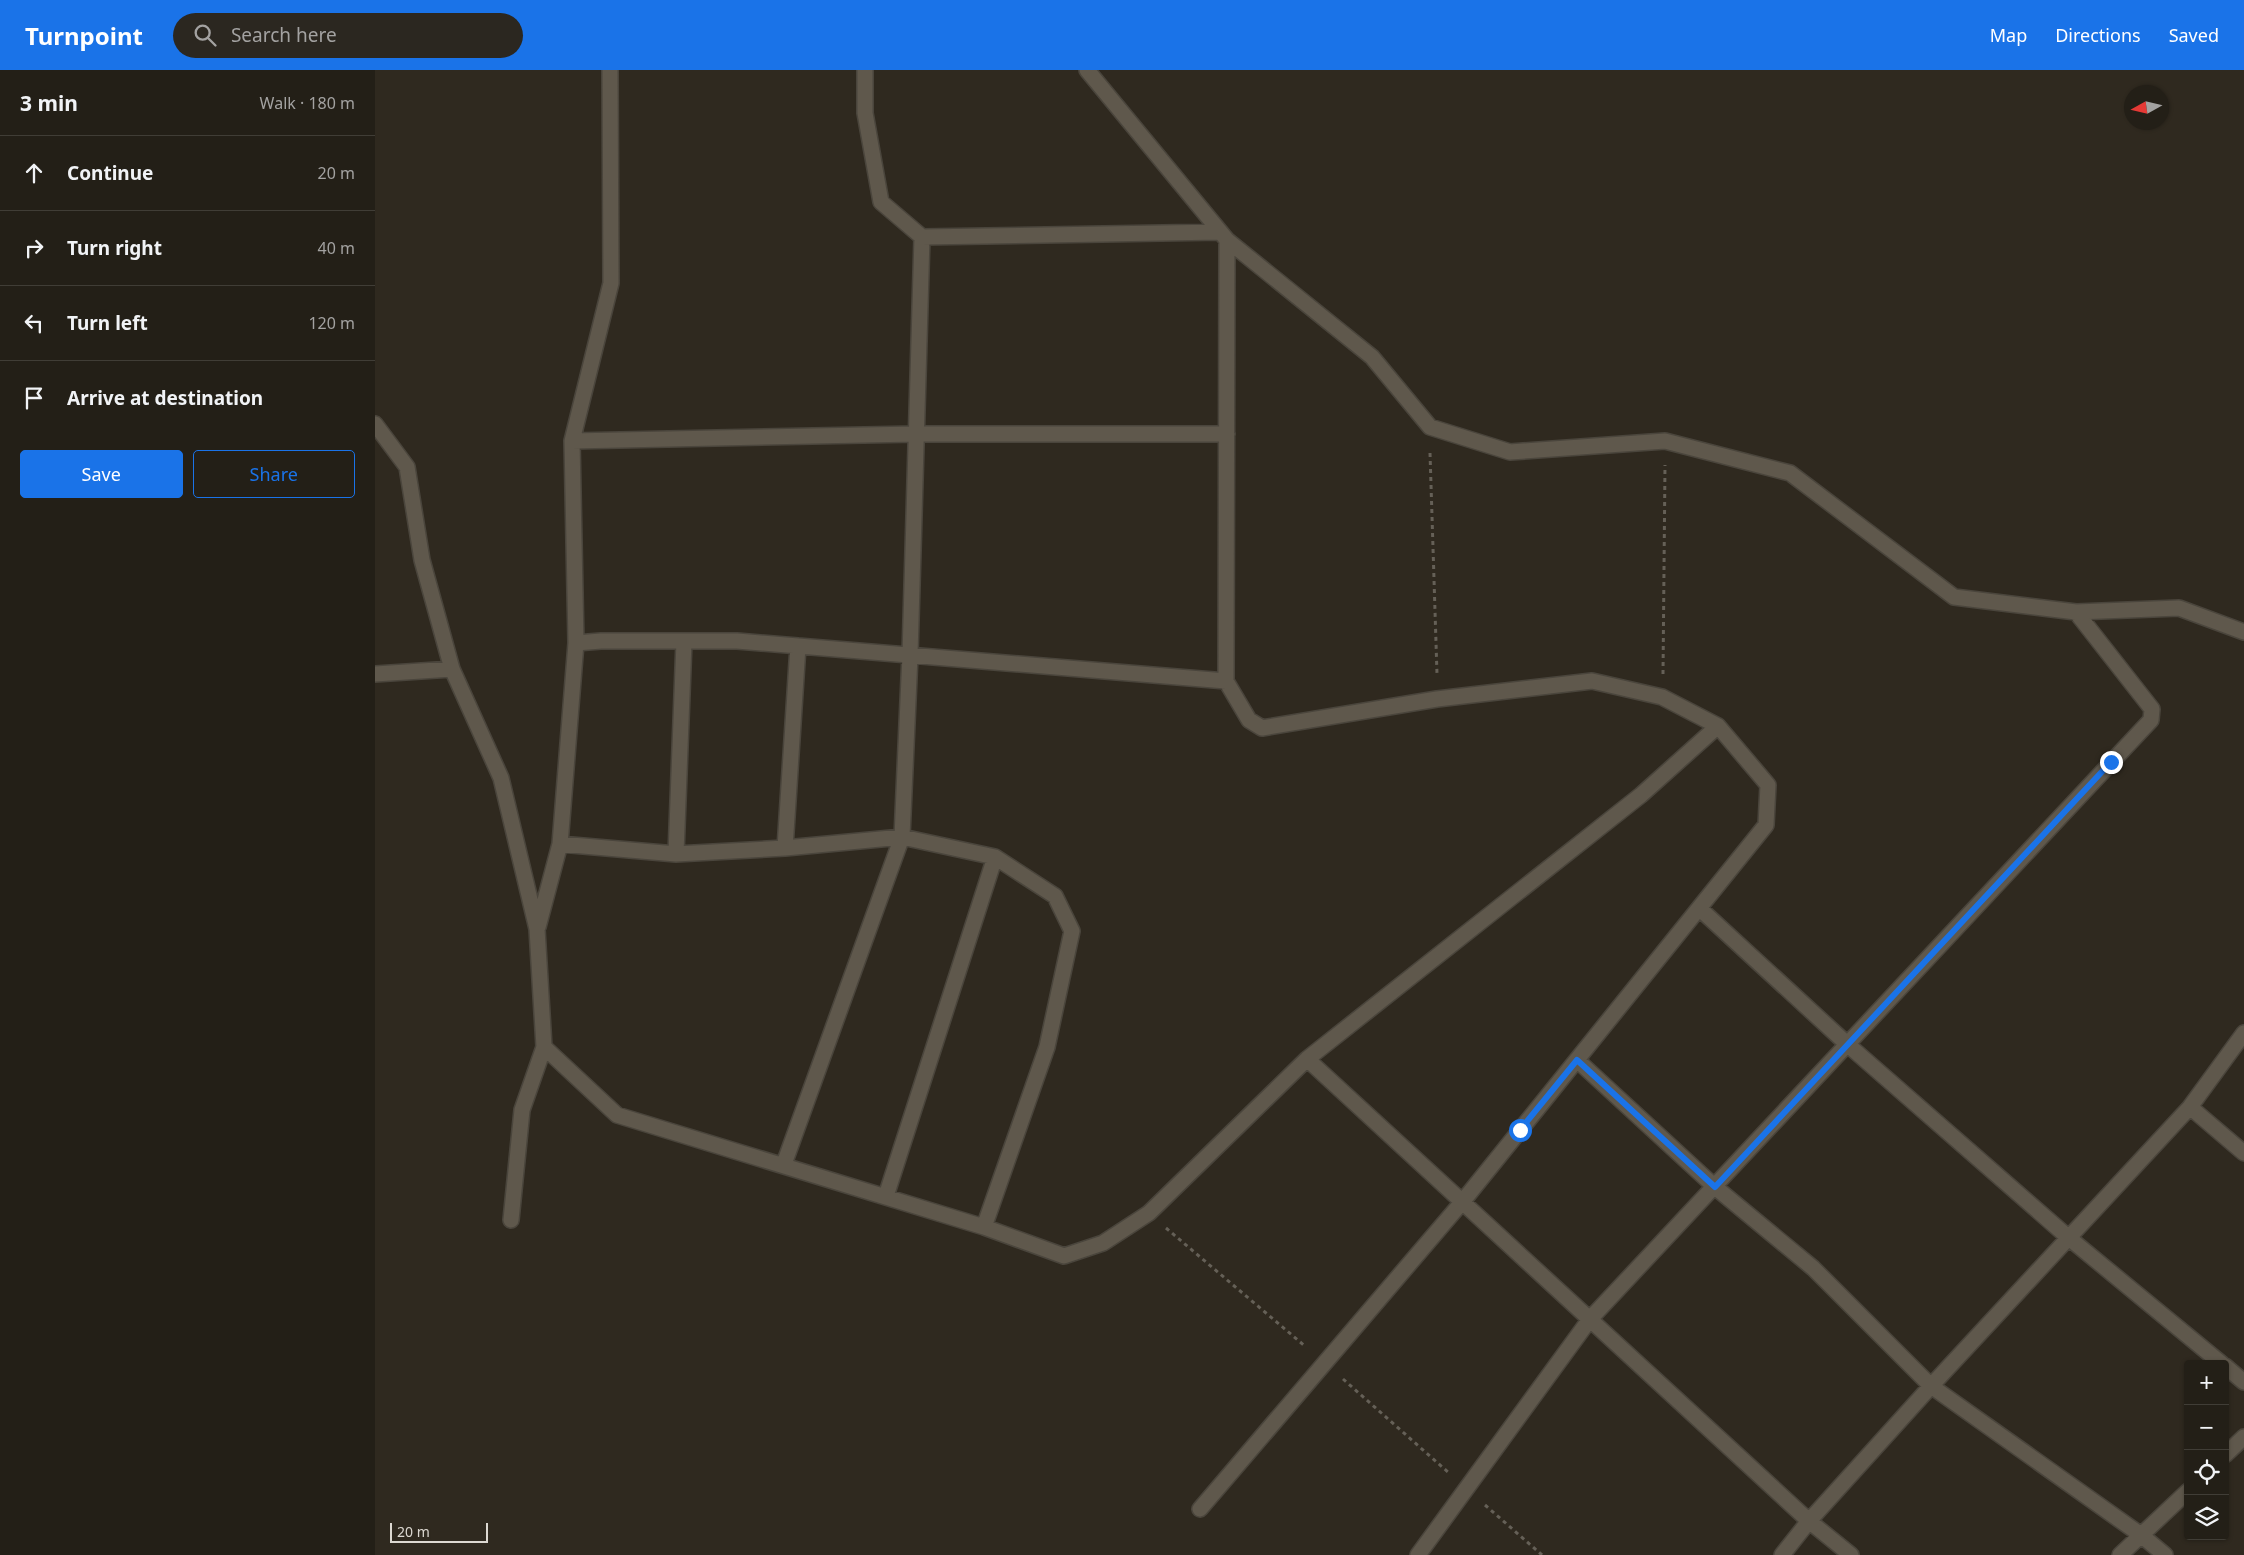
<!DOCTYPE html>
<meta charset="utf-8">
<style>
body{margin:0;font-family:"Noto Sans",sans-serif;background:#2b2720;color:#f1f3f6}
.controls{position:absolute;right:15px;bottom:15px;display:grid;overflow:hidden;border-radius:5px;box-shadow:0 1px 4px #0004}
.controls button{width:45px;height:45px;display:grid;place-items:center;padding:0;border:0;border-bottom:1px solid #403d36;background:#231f17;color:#f1f3f6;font:25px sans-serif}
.compass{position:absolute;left:1749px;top:15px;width:45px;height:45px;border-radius:50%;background:#231f17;box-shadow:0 1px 4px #0004;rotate:262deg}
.scale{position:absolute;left:15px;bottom:12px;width:98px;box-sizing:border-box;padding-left:5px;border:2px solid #dcd8d1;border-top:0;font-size:14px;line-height:18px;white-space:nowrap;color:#dcd8d1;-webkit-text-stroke:4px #2f291f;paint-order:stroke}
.stop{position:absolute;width:15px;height:15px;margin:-11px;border:4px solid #1a73e8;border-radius:50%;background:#fff}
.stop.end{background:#1a73e8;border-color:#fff;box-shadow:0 1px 5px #0008}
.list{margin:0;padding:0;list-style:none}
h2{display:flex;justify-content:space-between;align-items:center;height:65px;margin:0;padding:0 20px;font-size:21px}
h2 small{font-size:16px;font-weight:400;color:#a3a2a1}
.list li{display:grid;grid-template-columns:32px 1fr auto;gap:15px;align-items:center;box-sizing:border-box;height:75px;padding:0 20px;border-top:1px solid #403d36}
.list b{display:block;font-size:19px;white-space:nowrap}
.list em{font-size:16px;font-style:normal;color:#a3a2a1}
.actions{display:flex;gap:10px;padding:15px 20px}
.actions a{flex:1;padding:11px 0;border:1px solid #1a73e8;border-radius:5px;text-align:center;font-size:18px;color:#1a73e8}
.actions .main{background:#1a73e8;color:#fff}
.icon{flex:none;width:28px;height:28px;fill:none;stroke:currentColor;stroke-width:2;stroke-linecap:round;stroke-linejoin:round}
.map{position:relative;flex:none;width:1869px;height:1485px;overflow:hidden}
header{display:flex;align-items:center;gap:30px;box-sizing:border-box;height:70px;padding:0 25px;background:#1a73e8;color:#fff}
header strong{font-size:24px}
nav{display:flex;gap:28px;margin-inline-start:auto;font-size:18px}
.search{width:350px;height:45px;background:#2b2720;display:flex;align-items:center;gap:12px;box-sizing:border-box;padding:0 18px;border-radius:28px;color:#a3a2a1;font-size:19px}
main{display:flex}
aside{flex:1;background:#231f17}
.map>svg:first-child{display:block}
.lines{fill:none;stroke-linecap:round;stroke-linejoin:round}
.minor-casing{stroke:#4a453c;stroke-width:18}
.path{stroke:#656057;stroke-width:3;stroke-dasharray:4 4;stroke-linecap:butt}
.minor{stroke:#5f584c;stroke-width:15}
.route{stroke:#1a73e8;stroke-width:6}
</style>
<header>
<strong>Turnpoint</strong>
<div class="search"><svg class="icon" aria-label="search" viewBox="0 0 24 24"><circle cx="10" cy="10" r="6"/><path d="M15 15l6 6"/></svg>Search here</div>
<nav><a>Map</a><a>Directions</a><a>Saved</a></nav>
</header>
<main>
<aside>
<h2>3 min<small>Walk · 180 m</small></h2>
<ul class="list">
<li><svg class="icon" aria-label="ahead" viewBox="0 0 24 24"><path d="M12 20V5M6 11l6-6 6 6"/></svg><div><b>Continue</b></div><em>20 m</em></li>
<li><svg class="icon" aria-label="right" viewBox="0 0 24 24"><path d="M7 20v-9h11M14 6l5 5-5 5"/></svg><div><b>Turn right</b></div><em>40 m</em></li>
<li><svg class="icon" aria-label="left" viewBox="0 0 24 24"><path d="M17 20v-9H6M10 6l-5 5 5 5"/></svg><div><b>Turn left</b></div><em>120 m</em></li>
<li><svg class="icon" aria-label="arrive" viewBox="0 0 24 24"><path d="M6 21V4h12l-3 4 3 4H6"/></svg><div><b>Arrive at destination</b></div></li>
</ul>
<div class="actions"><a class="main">Save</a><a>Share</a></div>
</aside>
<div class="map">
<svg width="1869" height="1485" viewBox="0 0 1869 1485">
<rect width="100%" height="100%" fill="#2f291f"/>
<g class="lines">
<defs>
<path id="minor" d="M 712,0 L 852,170 L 997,287 L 1055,357 L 1135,382 L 1290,371 L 1415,403 L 1579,527 L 1701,542 L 1804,538 L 1869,562
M 547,167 L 845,162
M 0,354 L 32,397 L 47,490 L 77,599 L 126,708 L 162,859 L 169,977 L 242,1045 L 609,1157 L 689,1186 L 728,1173 L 774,1143 L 932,989 L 1266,725 L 1343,656
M 197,371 L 540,364 L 852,364
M 201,573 L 226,571 L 362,571 L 851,611
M 0,604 L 77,599
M 185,774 L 301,784 L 410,778 L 527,767 L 620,787 L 680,826 L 697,861 L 672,977 L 609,1157
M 410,778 L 423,576
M 301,784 L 309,571
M 1324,838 L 1472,974 L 1694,1168 L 1847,1294
M 163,857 L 185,774 L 201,573 L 197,371 L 236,213 L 235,0
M 932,989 L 1434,1451 L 1476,1485
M 1202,990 L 1340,1117 L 1438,1198 L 1556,1316 L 1766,1465 L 1790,1485
M 1815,1037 L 1869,1083
M 409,1094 L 527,767 L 535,585 L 547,167 L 506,132 L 490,43 L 490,0
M 511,1126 L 620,787
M 136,1150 L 147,1040 L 169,977
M 1850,1296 L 1869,1312
M 1850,1385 L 1869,1367
M 825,1439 L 1088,1131 L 1391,755 L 1393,715 L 1343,656 L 1287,627 L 1217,611 L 1062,629 L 887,658 L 874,650 L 851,611 L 852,170
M 1043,1485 L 1215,1249 L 1776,650 L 1777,639 L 1701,542
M 1407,1485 L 1434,1451 L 1556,1316 L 1815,1037 L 1869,963
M 1745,1485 L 1813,1421"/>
</defs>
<use href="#minor" class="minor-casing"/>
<path class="path" d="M 1055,383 L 1062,604
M 1288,604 L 1290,395
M 791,1158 L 931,1277
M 968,1309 L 1074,1403
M 1110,1435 L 1167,1485"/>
<use href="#minor" class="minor"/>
</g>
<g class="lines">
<path class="route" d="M 1145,1060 L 1202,990 L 1340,1117 L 1736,692"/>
</g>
</svg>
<div class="controls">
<button>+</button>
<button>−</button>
<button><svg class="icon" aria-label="locate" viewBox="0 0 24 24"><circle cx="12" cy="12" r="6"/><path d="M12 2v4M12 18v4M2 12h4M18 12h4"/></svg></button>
<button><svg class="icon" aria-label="layers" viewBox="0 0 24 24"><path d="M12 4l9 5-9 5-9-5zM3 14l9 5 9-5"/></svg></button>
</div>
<svg class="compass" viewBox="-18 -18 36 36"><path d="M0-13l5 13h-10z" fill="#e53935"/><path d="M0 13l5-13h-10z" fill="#a3a2a1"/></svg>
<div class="scale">20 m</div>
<div class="stop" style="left:1145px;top:1060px"></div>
<div class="stop end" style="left:1736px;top:692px"></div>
</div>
</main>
